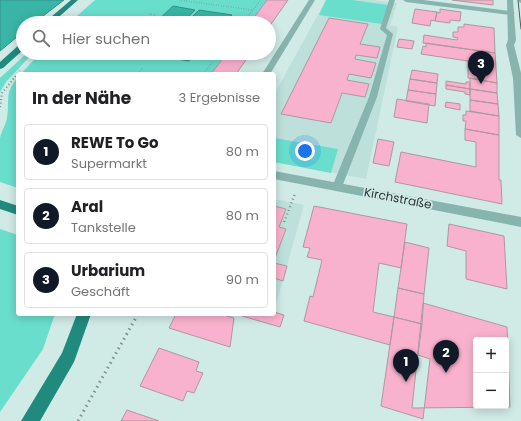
<!DOCTYPE html>
<html lang="de">
<meta charset="utf-8">
<style>
body{margin:0;font-family:Poppins,sans-serif;background:#f2f2f2;color:#202124}
.controls{position:absolute;right:12px;bottom:12px;display:grid;overflow:hidden;border-radius:4px;box-shadow:0 2px 10px #0003}
.controls button{width:36px;height:36px;display:grid;place-items:center;padding:0;border:0;border-bottom:1px solid #e0e0e0;background:#fff;color:#202124;font:20px sans-serif}
.you{position:absolute;left:305px;top:151px;width:14px;height:14px;margin:-10px;border:3px solid #fff;border-radius:50%;background:#1a73e8;box-shadow:0 0 0 6px #1a73e833}
.badge{display:grid;place-items:center;width:26px;height:26px;border-radius:50%;background:#111827;color:#fff;font-size:13px;font-weight:700}
.pin{position:absolute;translate:-50% -33px;filter:drop-shadow(0 1px 2px #0008)}
.pin::after{content:'';position:absolute;top:21px;width:14px;height:12px;background:inherit;clip-path:polygon(0 0,100% 0,50% 100%)}
.list{margin:0;padding:0;list-style:none}
h2{display:flex;justify-content:space-between;align-items:center;height:52px;margin:0;padding:0 16px;font-size:17px}
h2 small{font-size:13px;font-weight:400;color:#757577}
.list li{display:grid;grid-template-columns:26px 1fr auto;gap:12px;align-items:center;box-sizing:border-box;height:56px;margin:0 8px 8px;padding:0 8px;border:1px solid #e0e0e0;border-radius:4px}
.list b{display:block;font-size:15px;white-space:nowrap}
.list p{margin:0;font-size:13px;white-space:nowrap;color:#757577}
.list em{font-size:13px;font-style:normal;color:#757577}
.icon{flex:none;width:22px;height:22px;fill:none;stroke:currentColor;stroke-width:2;stroke-linecap:round;stroke-linejoin:round}
.map{position:relative;flex:none;width:521px;height:421px;overflow:hidden}
.search{position:absolute;background:#fff;box-shadow:0 2px 10px #0003;left:16px;top:16px;width:260px;height:44px;display:flex;align-items:center;gap:10px;box-sizing:border-box;padding:0 14px;border-radius:22px;color:#757577;font-size:15px}
.panel{position:absolute;background:#fff;box-shadow:0 2px 10px #0003;left:16px;top:72px;width:260px;height:244px;border-radius:4px}
.map>svg:first-child{display:block}
.built{fill:#bde0da}
.green{fill:#69decd}
.water{fill:#38b5a6;stroke:#348f84}
.building{fill:#f9b2cd;stroke:#ae989f;fill-rule:evenodd}
.lines{fill:none;stroke-linecap:round;stroke-linejoin:round}
.path-far3{stroke:#7d8f8c;stroke-width:1.5;stroke-dasharray:0.5 2;stroke-linecap:butt}
.path-far2{stroke:#7d8f8c;stroke-width:2;stroke-dasharray:1 2.5;stroke-linecap:butt}
.path-far1{stroke:#7d8f8c;stroke-width:2.5;stroke-dasharray:1 3;stroke-linecap:butt}
.path{stroke:#7d8f8c;stroke-width:3;stroke-dasharray:1.5 4;stroke-linecap:butt}
.service{fill:#87b4ac;fill-rule:evenodd}
.minor{fill:#87b4ac;fill-rule:evenodd}
.tertiary{fill:#87b4ac;fill-rule:evenodd}
.primary{fill:#218a7e;fill-rule:evenodd}
.tram{stroke:#4f5d5a;stroke-width:1}
.labels{text-anchor:middle;dominant-baseline:central;stroke-width:3.5;stroke-linejoin:round;paint-order:stroke}
.street-label{font-size:12px;fill:#2b3533;stroke:#d0eae5}
</style>
<div class="map">
<svg width="521" height="421" viewBox="0 0 521 421">
<rect width="100%" height="100%" fill="#d0eae5"/>
<path class="built" d="M 326,0 L 372,0 L 397,3 L 390,25 L 398,27 L 366,179 L 274,162 L 274,95 Z
M 274,199 L 304,205 L 274,311 Z"/>
<path class="green" d="M 95,0 L 288,0 L 269,23 L 69,23 Z
M 326,0 L 352,0 L 388,5 L 382,24 L 319,15 Z
M 27,53 L 33,53 L 6,82 L 0,92 L 0,78 Z
M 40,53 L 251,53 L 236,74 L 21,74 Z
M 18,77 L 18,188 L 0,182 C 0,168 0,152 0,138 C 1,131 6,125 7,118 C 10,98 4,94 18,77 Z
M 274,138 L 338,149 L 331,173 L 274,162 Z
M 0,229 L 18,235 L 18,314 L 55,314 L 43,349 L 0,412 Z"/>
<path class="water" d="M 0,0 L 64,0 L 34,23 L 23,23 L 23,32 L 0,51 Z
M 173,6 L 195,10 L 182,23 L 155,23 Z
M 199,10 L 232,15 L 229,18 L 227,17 L 222,23 L 186,23 Z
M 156,53 L 196,53 L 189,61 L 154,55 Z"/>
<path class="building" d="M 267,0 L 288,0 L 269,27 L 269,23 L 250,23 Z
M 452,0 L 493,0 L 493,5 L 460,1 Z
M 415,9 L 437,12 L 435,21 L 431,20 L 430,26 L 412,23 Z
M 440,9 L 461,12 L 460,21 L 450,20 L 450,23 L 435,21 L 437,12 L 440,13 Z
M 329,18 L 368,24 L 360,44 L 380,47 L 377,58 L 356,55 L 355,59 L 376,63 L 371,78 L 349,74 L 347,80 L 369,84 L 365,97 L 342,93 L 331,123 L 281,114 Z
M 464,24 L 494,28 L 495,53 L 423,43 L 424,35 L 457,40 L 458,38 L 453,37 L 453,32 L 458,32 L 458,27 L 464,27 Z
M 399,39 L 414,41 L 412,49 L 397,47 Z
M 426,43 L 495,53 L 497,83 L 468,78 L 468,61 L 421,54 L 423,46 L 426,47 Z
M 227,53 L 251,53 L 236,74 L 211,74 Z
M 412,70 L 438,74 L 437,83 L 410,79 Z
M 470,78 L 497,83 L 497,93 L 470,89 Z
M 410,79 L 437,83 L 436,94 L 408,90 Z
M 446,81 L 466,84 L 466,82 L 470,82 L 470,89 L 446,85 Z
M 446,85 L 470,89 L 470,95 L 465,94 L 465,92 L 446,89 Z
M 470,89 L 497,93 L 498,104 L 470,100 Z
M 408,90 L 436,94 L 435,106 L 406,101 Z
M 397,99 L 429,104 L 427,123 L 394,117 Z
M 470,100 L 498,104 L 499,116 L 470,111 Z
M 446,102 L 460,104 L 460,110 L 445,107 Z
M 466,111 L 499,116 L 499,135 L 465,129 L 466,121 L 463,121 L 463,115 L 466,115 Z
M 465,129 L 499,135 L 499,180 L 501,180 L 502,204 L 395,182 L 401,152 L 476,167 L 476,142 L 465,140 Z
M 378,139 L 394,142 L 389,166 L 373,163 Z
M 274,206 L 286,209 L 279,227 L 286,229 L 274,261 Z
M 314,206 L 407,224 L 401,268 L 379,263 L 373,312 L 394,317 L 390,345 L 304,321 L 310,296 L 313,297 L 322,260 L 307,257 L 310,248 L 303,247 Z
M 449,224 L 504,236 L 507,289 L 466,279 L 466,251 L 447,246 Z
M 405,242 L 429,248 L 424,294 L 398,288 Z
M 274,263 L 287,266 L 283,281 L 274,278 Z
M 398,288 L 424,294 L 422,324 L 394,317 Z
M 423,303 L 507,327 L 510,407 L 412,408 ZM 476,340 L 506,340 L 506,406 L 476,406 Z
M 274,312 L 284,315 L 280,327 L 242,316 L 243,314 L 274,314 Z
M 176,314 L 221,314 L 234,318 L 230,347 L 169,328 Z
M 394,317 L 422,324 L 418,355 L 430,359 L 423,419 L 381,406 Z
M 159,348 L 199,362 L 196,371 L 203,373 L 194,393 L 187,391 L 183,401 L 140,386 Z
M 127,410 L 159,421 L 121,421 Z"/>
<g class="lines">
<path class="path-far3" d="M 179,0 L 253,10
M 149,14 L 155,15
M 243,23 L 260,1
M 253,53 L 250,57 L 254,57 L 257,53
M 32,58 L 36,53
M 18,73 L 21,69
M 138,73 L 142,69
M 204,73 L 219,53"/>
<path class="path-far2" d="M 137,74 L 139,72
M 203,74 L 205,72
M 0,107 L 2,93 L 19,72"/>
<path class="path-far1" d="M 284,222 L 295,194"/>
<path class="path" d="M 78,421 L 138,314"/>
<path class="service" d="M 389,0 L 395,0 L 386,28 L 393,34 L 377,97 L 342,187 L 337,190 L 332,187 L 369,97 L 387,35 L 380,29 Z
M 518,0 L 521,0 L 521,3 L 519,2 Z"/>
<path class="minor" d="M 309,0 L 315,0 L 270,74 L 262,74 Z
M 403,0 L 423,0 L 511,11 L 515,13 L 511,15 L 406,2 Z
M 274,171 L 521,217 L 521,227 L 274,179 Z"/>
<path class="tertiary" d="M 507,0 L 513,0 L 516,40 L 514,45 L 521,73 L 521,138 L 516,135 L 513,78 L 506,45 L 508,40 Z"/>
<path class="primary" d="M 71,0 L 78,0 L 52,23 L 44,23 Z
M 20,44 L 23,44 L 23,50 L 3,68 L 0,69 L 0,62 Z
M 0,200 L 18,206 L 18,215 L 0,209 Z
M 77,314 L 91,314 L 74,362 L 40,421 L 21,421 L 62,353 Z"/>
<path class="tram" d="M 518,0 L 521,29"/>
</g>
<g class="labels">
<g class="street-label">
<text transform="translate(398 198) rotate(11)">Kirchstraße</text>
</g>
</g>
</svg>
<div class="controls">
<button>+</button>
<button>−</button>
</div>
<div class="you"></div>
<div class="pin badge" style="left:406px;top:382px">1</div>
<div class="pin badge" style="left:446px;top:373px">2</div>
<div class="pin badge" style="left:481px;top:84px">3</div>
<div class="search"><svg class="icon" aria-label="search" viewBox="0 0 24 24"><circle cx="10" cy="10" r="6"/><path d="M15 15l6 6"/></svg>Hier suchen</div>
<section class="panel">
<h2>In der Nähe<small>3 Ergebnisse</small></h2>
<ul class="list">
<li><span class="badge">1</span><div><b>REWE To Go</b><p>Supermarkt</p></div><em>80 m</em></li>
<li><span class="badge">2</span><div><b>Aral</b><p>Tankstelle</p></div><em>80 m</em></li>
<li><span class="badge">3</span><div><b>Urbarium</b><p>Geschäft</p></div><em>90 m</em></li>
</ul>
</section>
</div>
